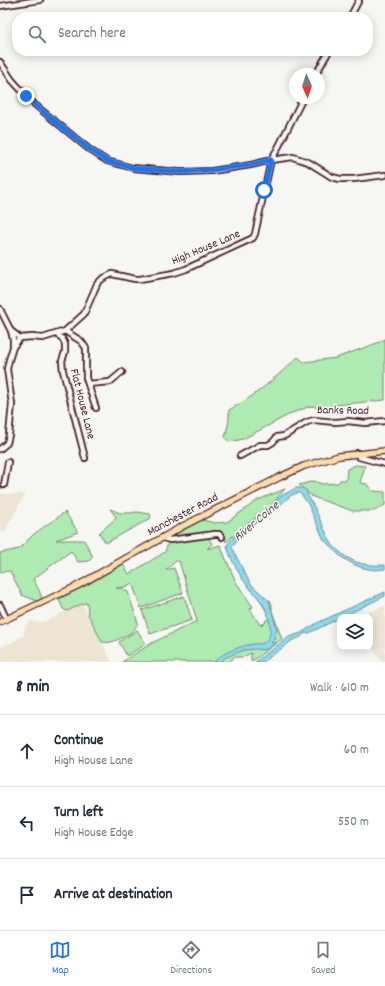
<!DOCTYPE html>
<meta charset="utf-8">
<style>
body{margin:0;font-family:Dekko,sans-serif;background:#f6f6f7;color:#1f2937}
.controls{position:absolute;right:12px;bottom:12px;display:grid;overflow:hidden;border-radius:8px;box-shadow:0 2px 10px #0003}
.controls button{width:36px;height:36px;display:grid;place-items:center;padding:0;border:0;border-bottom:1px solid #e0e1e3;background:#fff;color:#1f2937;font:20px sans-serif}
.compass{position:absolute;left:289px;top:68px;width:36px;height:36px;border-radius:50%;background:#fff;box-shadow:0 2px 10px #0003;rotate:177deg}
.stop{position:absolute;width:12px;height:12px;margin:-9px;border:3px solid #1a73e8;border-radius:50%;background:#fff}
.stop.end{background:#1a73e8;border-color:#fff;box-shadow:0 1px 4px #0008}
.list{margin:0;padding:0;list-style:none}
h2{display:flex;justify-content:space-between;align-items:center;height:52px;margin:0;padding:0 16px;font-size:17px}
h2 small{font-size:13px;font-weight:400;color:#747a83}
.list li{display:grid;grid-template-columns:26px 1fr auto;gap:12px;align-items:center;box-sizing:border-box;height:72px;padding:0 16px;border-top:1px solid #e0e1e3}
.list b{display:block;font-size:15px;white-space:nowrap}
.list p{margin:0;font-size:13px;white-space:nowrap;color:#747a83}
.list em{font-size:13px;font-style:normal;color:#747a83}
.icon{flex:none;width:22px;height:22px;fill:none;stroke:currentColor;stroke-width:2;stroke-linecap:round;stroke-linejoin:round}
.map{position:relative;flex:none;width:385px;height:662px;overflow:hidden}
.search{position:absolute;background:#fff;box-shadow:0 2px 10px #0003;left:12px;right:12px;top:12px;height:44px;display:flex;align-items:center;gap:10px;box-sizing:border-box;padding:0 14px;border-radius:16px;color:#747a83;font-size:15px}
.sheet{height:268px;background:#fff}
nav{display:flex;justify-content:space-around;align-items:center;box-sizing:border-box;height:56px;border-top:1px solid #e0e1e3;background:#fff;font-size:11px;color:#747a83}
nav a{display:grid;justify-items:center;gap:2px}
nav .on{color:#1a73e8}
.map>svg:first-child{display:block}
.built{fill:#eee4d4}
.green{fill:#adebb2;stroke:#7c856e}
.water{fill:#8cd9ec;stroke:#728f9f}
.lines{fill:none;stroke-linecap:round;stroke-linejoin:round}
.minor-casing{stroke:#4a1f2b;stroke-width:8}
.major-casing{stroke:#4a1f2b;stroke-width:8}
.minor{stroke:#f6f6f2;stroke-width:4.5}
.major{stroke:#fbddab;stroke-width:5.5}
.route{stroke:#1a73e8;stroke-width:5}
.labels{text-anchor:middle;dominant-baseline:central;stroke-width:3;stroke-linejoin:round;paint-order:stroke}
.street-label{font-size:12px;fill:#4a1f2b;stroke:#f6f6f2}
.water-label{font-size:13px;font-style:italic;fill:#5a4e5b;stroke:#f6f6f2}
</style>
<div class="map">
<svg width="385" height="662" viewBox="0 0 385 662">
<rect width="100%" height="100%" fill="#f6f6f2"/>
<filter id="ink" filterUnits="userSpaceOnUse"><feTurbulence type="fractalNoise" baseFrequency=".025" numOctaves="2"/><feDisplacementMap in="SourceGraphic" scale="8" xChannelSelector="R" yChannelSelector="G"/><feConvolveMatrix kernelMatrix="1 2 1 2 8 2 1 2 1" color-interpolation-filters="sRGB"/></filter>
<g filter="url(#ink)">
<path class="built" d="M 0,494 L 25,494 L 4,533 L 0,532 Z
M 82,604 L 112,662 L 0,662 L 0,648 L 24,636 L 24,629 L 30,621 L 42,622 L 48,620 Z
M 385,606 L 385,662 L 382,662 L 373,648 L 370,635 L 370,617 L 365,617 L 365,615 L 366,613 Z"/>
<path class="green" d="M 385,339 L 385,400 L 335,405 L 324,411 L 313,406 L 308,407 L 292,413 L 243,439 L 230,442 L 225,438 L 229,420 L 229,410 C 255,397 277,376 298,357 L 304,362 L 336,358 L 380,342 Z
M 356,465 L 365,466 L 360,483 L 367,484 L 372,491 L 385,492 L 385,505 L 374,511 L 353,511 L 313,497 L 299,485 L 314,481 L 322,484 L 338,483 L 340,480 L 346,480 L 347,469 Z
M 285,489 L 266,511 L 252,520 L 226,542 L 223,533 L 212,532 L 208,537 L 212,544 L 207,549 L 220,545 L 236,582 L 253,607 L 250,609 L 260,625 L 265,623 L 266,620 L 269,619 L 268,614 L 261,602 L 270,600 L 272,605 L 272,611 L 282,639 L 255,659 L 251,661 L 251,653 L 243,657 L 234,657 L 230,662 L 122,662 L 152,643 L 197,621 L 179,561 L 176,561 L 166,570 L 174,568 L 183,593 L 141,608 L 132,583 L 125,587 L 116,588 L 122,588 L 128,592 L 138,623 C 138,623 135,628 135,629 C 129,635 111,645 102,642 L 88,614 L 87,603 L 82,604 L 67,611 L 63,609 L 59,599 L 87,585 L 123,564 L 129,574 L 165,552 L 168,543 L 178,533 L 202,520 L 215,523 L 227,522 L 258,500 Z
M 110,509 L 120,513 L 130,513 L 137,512 L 150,514 L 151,518 L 106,543 L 99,533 L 112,522 L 116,517 Z
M 65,512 L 78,532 L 56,540 L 84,540 L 93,557 L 89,561 L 78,562 L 71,551 L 33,579 L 39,590 L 42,599 L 37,601 L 22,595 L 10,571 L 0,572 L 0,553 L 19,549 L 34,534 Z
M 184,596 L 192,620 L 150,634 L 142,610 Z
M 137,630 L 146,644 L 127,656 L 119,642 Z"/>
<path class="water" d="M 296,488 L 302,488 L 306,490 C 308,498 314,505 317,513 C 322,523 326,534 332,544 C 334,547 338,550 341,553 C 354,564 368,566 385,565 L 385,569 L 375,570 L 363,568 L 355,565 L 341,557 L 324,540 L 308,504 L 301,494 L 299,493 L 294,494 L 289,497 L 281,504 L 279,508 L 251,526 L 238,538 L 232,547 L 237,558 L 250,583 L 255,588 L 269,601 L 274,619 L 277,629 L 274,639 L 271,643 L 276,642 L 276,643 L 265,650 L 256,649 L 244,650 L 226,657 L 220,662 L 214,662 C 220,655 229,651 238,648 C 242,646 248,645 253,644 C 258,643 263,646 267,640 C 270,636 271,631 270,626 C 268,604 256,597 244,581 C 239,574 228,554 227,545 L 230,541 L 243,529 L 267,511 L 281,496 Z
M 385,592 L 385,596 L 309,633 L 306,633 L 302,635 L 301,637 L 293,640 L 263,662 L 255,662 L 289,637 L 301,633 L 317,623 Z"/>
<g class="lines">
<defs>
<path id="minor" d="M 0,6 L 40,0
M 350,17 L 359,0
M 0,62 L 12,80 L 34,104 L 90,150 L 107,161 L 133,168 L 180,172 L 212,171 L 251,165 L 271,160 L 293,157 L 308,162 L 332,177 L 340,179 L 354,179 L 385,175
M 316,74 L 329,51
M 0,309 L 11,331 L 13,339 L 13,347 L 9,360 L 7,369 L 12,404 L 9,435 L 7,443 L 0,449
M 11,331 L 20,338 L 13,347
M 65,331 L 81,341 L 86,348 L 86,378 L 96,408
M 56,334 L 62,338 L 65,344 L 65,352 L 62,361 L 63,371 L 85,458
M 20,338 L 32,337 L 43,338 L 65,331 L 84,314 L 97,284 L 102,279 L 112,274 L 135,279 L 140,279 L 174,273 L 186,269 L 253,238 L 255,234 L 271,160 L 278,148 L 303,98
M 88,384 L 110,382 L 122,372
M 357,453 L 359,457 L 385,464
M 240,456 L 260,445 L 268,445 L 273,442 L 277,437 L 284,436 L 307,422 L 314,420 L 335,422 L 348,421 L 365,423 L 385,421
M 4,485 L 8,462
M 163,538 L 170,540 L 215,534 L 219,534 L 222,537
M 0,605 L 6,618"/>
<path id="major" d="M 0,622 L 77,586 L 183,526 L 280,477 L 304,466 L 339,456 L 385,451"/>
</defs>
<use href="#minor" class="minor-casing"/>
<use href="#major" class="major-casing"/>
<use href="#minor" class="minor"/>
<use href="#major" class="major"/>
</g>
</g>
<g class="lines" filter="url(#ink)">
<path class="route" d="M 26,96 L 34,104 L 90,150 L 107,161 L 133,168 L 180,172 L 212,170 L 251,165 L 271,160 L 264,190"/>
</g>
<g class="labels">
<g class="street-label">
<text transform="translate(206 248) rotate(-23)">High House Lane</text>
<text transform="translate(82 404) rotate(76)">Flat House Lane</text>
<text transform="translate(343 411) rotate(1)">Banks Road</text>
<text transform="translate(183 515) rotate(-28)">Manchester Road</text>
</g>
<g class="water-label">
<text transform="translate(257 522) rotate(-40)">River Colne</text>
</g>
</g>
</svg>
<div class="controls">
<button><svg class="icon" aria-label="layers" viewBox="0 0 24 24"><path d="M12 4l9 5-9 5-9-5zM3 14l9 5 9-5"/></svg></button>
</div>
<svg class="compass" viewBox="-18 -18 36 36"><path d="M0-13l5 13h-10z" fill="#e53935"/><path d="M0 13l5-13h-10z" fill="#747a83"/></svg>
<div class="stop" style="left:264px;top:190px"></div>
<div class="stop end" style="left:26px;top:96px"></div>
<div class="search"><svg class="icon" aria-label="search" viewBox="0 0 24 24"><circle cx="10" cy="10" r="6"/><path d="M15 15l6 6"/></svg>Search here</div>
</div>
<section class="sheet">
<h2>8 min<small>Walk · 610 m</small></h2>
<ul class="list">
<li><svg class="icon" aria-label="ahead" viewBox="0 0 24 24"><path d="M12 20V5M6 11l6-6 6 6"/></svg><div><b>Continue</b><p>High House Lane</p></div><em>60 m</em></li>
<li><svg class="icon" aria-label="left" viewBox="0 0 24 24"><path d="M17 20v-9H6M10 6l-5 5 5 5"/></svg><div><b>Turn left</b><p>High House Edge</p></div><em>550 m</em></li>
<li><svg class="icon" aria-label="arrive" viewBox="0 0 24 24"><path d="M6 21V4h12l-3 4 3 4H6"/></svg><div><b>Arrive at destination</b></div></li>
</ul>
</section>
<nav>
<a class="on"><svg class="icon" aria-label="map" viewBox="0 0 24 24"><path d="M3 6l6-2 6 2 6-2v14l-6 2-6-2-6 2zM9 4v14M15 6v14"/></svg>Map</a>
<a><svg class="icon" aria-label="directions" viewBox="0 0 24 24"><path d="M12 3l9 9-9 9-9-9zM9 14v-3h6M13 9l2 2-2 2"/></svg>Directions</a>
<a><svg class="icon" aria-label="saved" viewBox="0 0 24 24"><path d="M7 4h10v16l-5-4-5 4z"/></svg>Saved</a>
</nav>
